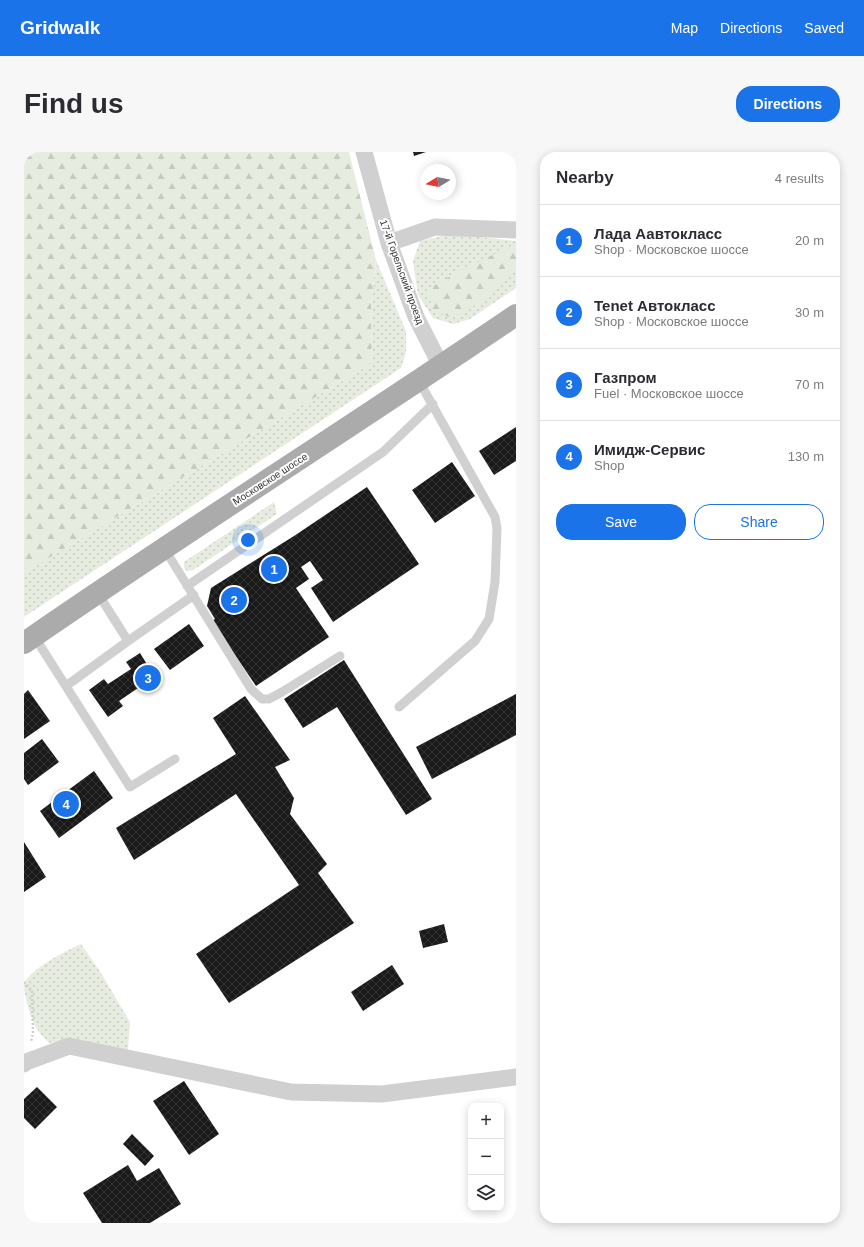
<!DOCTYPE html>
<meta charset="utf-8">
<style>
body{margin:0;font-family:Helvetica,sans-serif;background:#f7f7f7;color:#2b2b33}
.controls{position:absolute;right:12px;bottom:12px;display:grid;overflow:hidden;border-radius:8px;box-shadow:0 2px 10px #0003}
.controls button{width:36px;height:36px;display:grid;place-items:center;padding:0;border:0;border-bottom:1px solid #e1e1e2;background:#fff;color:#2b2b33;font:20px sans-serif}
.compass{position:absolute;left:396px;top:12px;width:36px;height:36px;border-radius:50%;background:#fff;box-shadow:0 2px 10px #0003;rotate:260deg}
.you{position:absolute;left:224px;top:388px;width:14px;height:14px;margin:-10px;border:3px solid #fff;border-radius:50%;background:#1a73e8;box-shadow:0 0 0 6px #1a73e833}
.badge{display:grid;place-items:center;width:26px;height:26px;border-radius:50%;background:#1a73e8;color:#fff;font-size:13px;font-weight:700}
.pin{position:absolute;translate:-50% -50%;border:2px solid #fff;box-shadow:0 1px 4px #0006}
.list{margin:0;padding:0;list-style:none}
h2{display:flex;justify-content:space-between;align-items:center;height:52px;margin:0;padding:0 16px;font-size:17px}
h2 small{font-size:13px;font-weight:400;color:#7c7c81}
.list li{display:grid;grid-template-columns:26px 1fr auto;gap:12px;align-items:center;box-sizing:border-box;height:72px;padding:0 16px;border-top:1px solid #e1e1e2}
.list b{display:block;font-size:15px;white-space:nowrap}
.list p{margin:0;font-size:13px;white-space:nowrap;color:#7c7c81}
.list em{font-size:13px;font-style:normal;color:#7c7c81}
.actions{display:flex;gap:8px;padding:12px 16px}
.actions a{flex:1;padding:9px 0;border:1px solid #1a73e8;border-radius:16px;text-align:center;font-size:14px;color:#1a73e8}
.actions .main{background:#1a73e8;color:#fff}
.icon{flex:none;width:22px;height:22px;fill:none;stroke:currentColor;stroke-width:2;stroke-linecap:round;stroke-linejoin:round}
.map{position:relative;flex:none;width:492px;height:1071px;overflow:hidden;border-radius:16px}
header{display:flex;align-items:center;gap:24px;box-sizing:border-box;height:56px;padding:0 20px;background:#1a73e8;color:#fff}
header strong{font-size:19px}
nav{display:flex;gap:22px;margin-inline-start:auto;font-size:14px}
.intro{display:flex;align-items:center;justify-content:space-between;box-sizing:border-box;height:96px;padding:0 24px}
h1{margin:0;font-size:28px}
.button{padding:10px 18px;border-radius:16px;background:#1a73e8;color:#fff;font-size:14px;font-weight:700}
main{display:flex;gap:24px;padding:0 24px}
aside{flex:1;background:#fff;border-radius:16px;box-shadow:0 2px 10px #0003}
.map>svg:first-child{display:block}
.grass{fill:url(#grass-dots)}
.forest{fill:url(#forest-firs)}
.building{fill:url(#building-cross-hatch)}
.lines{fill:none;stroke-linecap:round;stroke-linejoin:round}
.path{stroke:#cdcdcd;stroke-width:2.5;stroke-dasharray:2 2;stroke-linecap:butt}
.lane{stroke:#d0d0d0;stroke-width:9}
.street{stroke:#d0d0d0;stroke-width:17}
.primary{stroke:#ababab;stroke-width:22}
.labels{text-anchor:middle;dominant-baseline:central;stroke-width:4;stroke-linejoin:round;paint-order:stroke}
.street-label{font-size:10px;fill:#333;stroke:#fff}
</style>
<header>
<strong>Gridwalk</strong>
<nav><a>Map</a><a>Directions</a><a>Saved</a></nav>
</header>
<div class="intro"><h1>Find us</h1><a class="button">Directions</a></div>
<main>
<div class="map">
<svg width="492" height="1071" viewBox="0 0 492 1071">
<defs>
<pattern id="grass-dots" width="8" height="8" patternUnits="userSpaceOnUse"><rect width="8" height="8" fill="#e6ecdf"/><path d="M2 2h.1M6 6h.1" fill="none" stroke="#c6cbc0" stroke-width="1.8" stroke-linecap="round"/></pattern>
<pattern id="forest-firs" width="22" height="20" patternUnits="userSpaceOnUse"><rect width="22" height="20" fill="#e6ecdf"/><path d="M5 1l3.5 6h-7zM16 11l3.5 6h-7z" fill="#c6cbc0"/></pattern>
<pattern id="building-cross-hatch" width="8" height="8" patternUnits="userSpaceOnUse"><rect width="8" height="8" fill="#1a1a1a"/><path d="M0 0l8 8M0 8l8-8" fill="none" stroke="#333"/></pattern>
</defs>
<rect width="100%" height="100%" fill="#fff"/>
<path class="grass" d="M 427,82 L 492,89 L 492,136 L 446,167 L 429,172 L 409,166 L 394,143 L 389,109 L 396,89 Z
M 352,108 L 382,179 L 382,200 L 377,216 L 0,465 L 0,421 L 348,211 L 347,154 Z
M 250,350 L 253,362 L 169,418 L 163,419 L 160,416 L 160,410 Z
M 57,792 L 77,821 L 106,870 L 104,898 L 47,889 L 25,891 C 21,887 16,882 13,877 C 7,868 0,843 0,833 C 3,818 44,798 57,792 Z"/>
<path class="forest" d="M 0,0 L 325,0 L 352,108 L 347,154 L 348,211 L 0,421 Z
M 487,94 L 492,97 L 492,117 L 457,150 L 428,166 L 410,159 L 402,138 L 439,117 Z"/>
<path class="building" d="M 389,0 L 402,0 L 390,4 Z
M 492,275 L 492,309 L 470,323 L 455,299 Z
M 428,310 L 451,344 L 411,371 L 388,338 Z
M 343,335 L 395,412 L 309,470 L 287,436 L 299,428 L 286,409 L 277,415 L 285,427 L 272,436 L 305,485 L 232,534 L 188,469 L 191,467 L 183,454 L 187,436 L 270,384 Z
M 165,472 L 180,494 L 146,518 L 130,497 Z
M 116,501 L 132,527 L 119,536 L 117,534 L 95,549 L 99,554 L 84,565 L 65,538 L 80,527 L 84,532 L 107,517 L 102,510 Z
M 320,508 L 408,647 L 382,663 L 313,555 L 279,576 L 260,547 Z
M 4,538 L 26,569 L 0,587 L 0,542 Z
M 492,542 L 492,583 L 408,627 L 392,595 Z
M 221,544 L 266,608 L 251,615 L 270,646 L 266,662 L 303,712 L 294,721 L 330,771 L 205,851 L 172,802 L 275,733 L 212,642 L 110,708 L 92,676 L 212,602 L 189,566 Z
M 18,587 L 35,610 L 4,633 L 0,627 L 0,601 Z
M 70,619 L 89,646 L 35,686 L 16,659 Z
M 0,690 L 22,725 L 0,740 Z
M 420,772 L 424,790 L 399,796 L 395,779 Z
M 368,813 L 380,832 L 339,859 L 327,840 Z
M 160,929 L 195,982 L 165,1003 L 129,949 Z
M 13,935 L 33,955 L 11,977 L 0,966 L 0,947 Z
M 108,982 L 130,1004 L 121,1014 L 99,992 Z
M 104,1013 L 113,1029 L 135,1016 L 157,1052 L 126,1071 L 78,1071 L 59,1041 Z"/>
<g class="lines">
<path class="path" d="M 0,830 L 8,839 L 9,881 L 7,890"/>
<path class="lane" d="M 140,396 L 227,537 L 238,547 L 245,547 L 258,540 L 316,504
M 163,434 L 359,300 L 409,252
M 10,484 L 106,635 L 151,607
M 104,489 L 170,443
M 42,534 L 104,489 L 73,440
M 375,555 L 451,489 L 465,467 L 471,430 L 473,376 L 471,365 L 395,229"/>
<path class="street" d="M 340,0 L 365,91 L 392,165 L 417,214
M 365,91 L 411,75 L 492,78
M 0,912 L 2,910 L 45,894 L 267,940 L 358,942 L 492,925"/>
<path class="primary" d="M 0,491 C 162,379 329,274 492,163"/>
</g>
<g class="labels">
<g class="street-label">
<text transform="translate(378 120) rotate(70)">17-й Горельский проезд</text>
<text transform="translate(246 327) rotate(-33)">Московское шоссе</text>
</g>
</g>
</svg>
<div class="controls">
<button>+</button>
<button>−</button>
<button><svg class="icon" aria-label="layers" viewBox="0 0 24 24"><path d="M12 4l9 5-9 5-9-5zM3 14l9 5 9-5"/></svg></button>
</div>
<svg class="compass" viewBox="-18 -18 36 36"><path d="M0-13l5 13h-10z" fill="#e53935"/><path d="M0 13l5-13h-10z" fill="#7c7c81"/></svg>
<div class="you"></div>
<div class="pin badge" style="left:250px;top:417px">1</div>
<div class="pin badge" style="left:210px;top:448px">2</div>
<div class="pin badge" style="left:124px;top:526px">3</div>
<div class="pin badge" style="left:42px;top:652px">4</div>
</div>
<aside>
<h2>Nearby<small>4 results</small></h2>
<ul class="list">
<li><span class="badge">1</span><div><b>Лада Аавтокласс</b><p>Shop · Московское шоссе</p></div><em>20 m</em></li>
<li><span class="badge">2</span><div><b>Tenet Автокласс</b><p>Shop · Московское шоссе</p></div><em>30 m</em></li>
<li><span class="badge">3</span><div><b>Газпром</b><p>Fuel · Московское шоссе</p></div><em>70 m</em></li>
<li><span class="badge">4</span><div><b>Имидж-Сервис</b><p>Shop</p></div><em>130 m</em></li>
</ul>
<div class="actions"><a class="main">Save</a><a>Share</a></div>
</aside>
</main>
